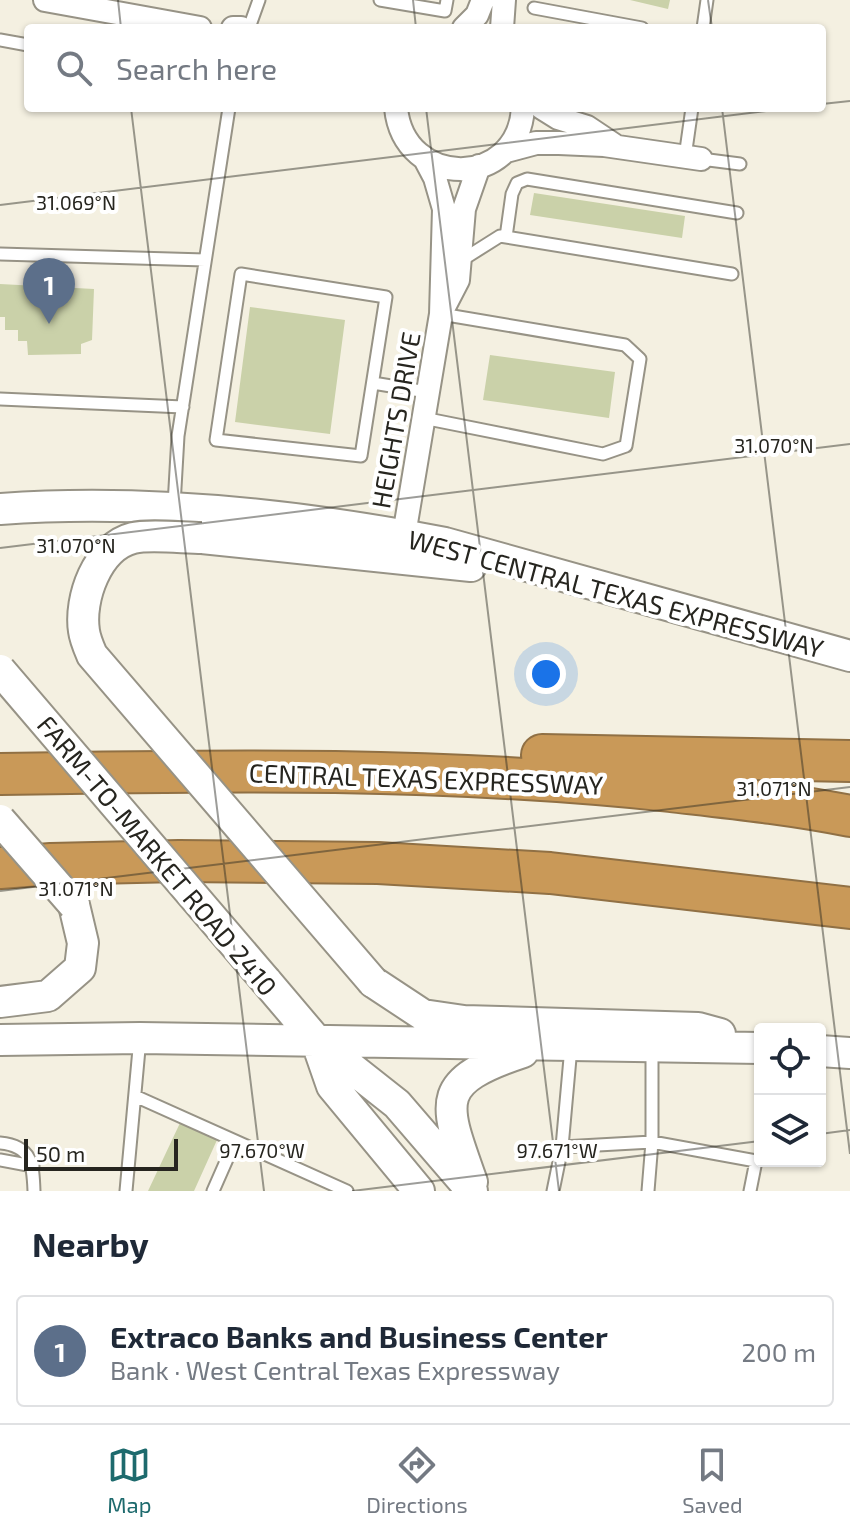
<!DOCTYPE html>
<meta charset="utf-8">
<style>
body{margin:0;font-family:"Exo 2",sans-serif;background:#f2f2f3;color:#1f2937}
.controls{position:absolute;right:24px;bottom:24px;display:grid;overflow:hidden;border-radius:8px;box-shadow:0 2px 6px #0004}
.controls button{width:72px;height:72px;display:grid;place-items:center;padding:0;border:0;border-bottom:2px solid #e0e1e3;background:#fff;color:#1f2937;font:40px sans-serif}
.scale{position:absolute;left:24px;bottom:20px;width:154px;box-sizing:border-box;padding-left:8px;border:4px solid #26251f;border-top:0;font-size:22px;line-height:28px;white-space:nowrap;color:#26251f;-webkit-text-stroke:6px #fff;paint-order:stroke}
.you{position:absolute;left:546px;top:674px;width:28px;height:28px;margin:-20px;border:6px solid #fff;border-radius:50%;background:#1a73e8;box-shadow:0 0 0 12px #1a73e833}
.badge{display:grid;place-items:center;width:52px;height:52px;border-radius:50%;background:#1d6a6d;color:#fff;font-size:26px;font-weight:700}
.pin{position:absolute;translate:-50% -66px;filter:drop-shadow(0 2px 4px #0008)}
.pin::after{content:'';position:absolute;top:42px;width:28px;height:24px;background:inherit;clip-path:polygon(0 0,100% 0,50% 100%)}
.list{margin:0;padding:0;list-style:none}
h2{display:flex;justify-content:space-between;align-items:center;height:104px;margin:0;padding:0 32px;font-size:34px}
h2 small{font-size:26px;font-weight:400;color:#747a83}
.list li{display:grid;grid-template-columns:52px 1fr auto;gap:24px;align-items:center;box-sizing:border-box;height:112px;margin:0 16px 16px;padding:0 16px;border:2px solid #e0e1e3;border-radius:8px}
.list b{display:block;font-size:30px;white-space:nowrap}
.list p{margin:0;font-size:26px;white-space:nowrap;color:#747a83}
.list em{font-size:26px;font-style:normal;color:#747a83}
.icon{flex:none;width:44px;height:44px;fill:none;stroke:currentColor;stroke-width:2;stroke-linecap:round;stroke-linejoin:round}
.map{position:relative;flex:none;width:850px;height:1191px;overflow:hidden}
.search{position:absolute;background:#fff;box-shadow:0 2px 6px #0004;left:24px;right:24px;top:24px;height:88px;display:flex;align-items:center;gap:20px;box-sizing:border-box;padding:0 28px;border-radius:8px;color:#747a83;font-size:30px}
.sheet{height:232px;background:#fff}
nav{display:flex;justify-content:space-around;align-items:center;box-sizing:border-box;height:112px;border-top:2px solid #e0e1e3;background:#fff;font-size:22px;color:#747a83}
nav a{display:grid;justify-items:center;gap:4px}
nav .on{color:#1d6a6d}
.map>svg:first-child{display:block}
.building{fill:#cad1a9}
.lines{fill:none;stroke-linecap:round;stroke-linejoin:round}
.service-casing{stroke:#979386;stroke-width:15}
.minor-casing{stroke:#979386;stroke-width:26}
.secondary-casing{stroke:#979386;stroke-width:34}
.motorway-casing{stroke:#907044;stroke-width:44}
.service{stroke:#fff;stroke-width:11}
.minor{stroke:#fff;stroke-width:22}
.secondary{stroke:#fff;stroke-width:30}
.motorway{stroke:#c99958;stroke-width:40}
.secondary-bridge-casing{stroke:#979386;stroke-width:34;stroke-linecap:butt}
.secondary-bridge{stroke:#fff;stroke-width:30}
.ticks{fill:none;stroke:#26251f;stroke-width:2;stroke-opacity:0.45}
.labels{text-anchor:middle;dominant-baseline:central;stroke-width:8;stroke-linejoin:round;paint-order:stroke}
.street-label{font-size:26px;fill:#26251f;stroke:#fff}
.ticks-label{font-size:20px;text-anchor:middle;fill:#26251f;stroke:#fff;stroke-width:8;stroke-linejoin:round;paint-order:stroke}
</style>
<div class="map">
<svg width="850" height="1191" viewBox="0 0 850 1191">
<rect width="100%" height="100%" fill="#f4f0e1"/>
<path class="building" d="M 630,0 L 670,0 L 668,9 Z
M 534,193 L 685,216 L 682,238 L 530,215 Z
M 0,284 L 94,289 L 92,340 L 81,344 L 81,354 L 28,355 L 27,341 L 18,341 L 18,330 L 5,330 L 5,317 L 0,317 Z
M 250,307 L 345,320 L 330,434 L 235,422 Z
M 490,355 L 615,372 L 609,418 L 483,400 Z
M 180,1123 L 217,1140 L 194,1191 L 148,1191 Z"/>
<g class="lines">
<defs>
<path id="service" d="M 380,0 L 445,11 L 447,0
M 534,8 L 642,28
M 249,28 L 259,0
M 703,28 L 707,0
M 0,40 L 28,45
M 685,157 L 692,108
M 701,159 L 740,164
M 506,237 L 512,194 L 517,183 L 527,179 L 737,213
M 0,254 L 205,260
M 462,260 L 500,236 L 732,274
M 241,274 L 386,297 L 361,456 L 216,440 Z
M 373,383 L 427,392
M 0,399 L 183,407
M 423,418 L 603,454 L 626,446 L 640,359 L 625,345 L 441,314
M 174,505 L 178,436 L 229,108
M 135,1096 L 347,1191
M 0,1143 C 32,1146 33,1164 34,1191
M 562,1147 L 652,1142 L 756,1161 L 750,1191
M 0,1160 L 33,1166
M 126,1191 L 140,1038
M 213,1191 L 235,1141
M 553,1191 L 562,1147 L 571,1047
M 648,1191 L 652,1142 L 652,1048"/>
<path id="minor" d="M 45,0 L 200,28
M 233,28 L 241,28
M 464,28 L 477,15 L 483,0
M 502,28 L 504,0
M 396,108 C 404,189 518,190 523,108
M 542,108 L 558,118 L 587,127 L 614,145
M 506,151 L 536,143 L 559,143 L 604,145 L 701,159
M 443,309 L 458,280 L 464,209 L 479,166
M 404,535 L 441,314 L 444,209 L 435,178 L 425,159"/>
<path id="secondary" d="M 0,509 C 148,498 300,515 445,543 L 850,656
M 202,538 L 471,566
M 266,981 L 316,1040 L 397,1104 L 472,1191
M 373,982 L 423,1015 L 464,1021 L 698,1028 L 720,1034
M 0,1002 L 48,996 L 80,968 L 83,943 L 74,905
M 0,1040 L 140,1038 L 760,1048
M 316,1040 L 332,1086 L 419,1191
M 820,1051 L 850,1053
M 472,1182 C 443,1101 433,1082 523,1052"/>
<path id="motorway" d="M 542,755 L 850,761
M 0,774 C 224,770 447,767 670,791 C 731,798 790,804 850,816
M 0,868 L 51,864 L 179,861 L 378,863 L 550,873 L 850,908"/>
</defs>
<use href="#service" class="service-casing"/>
<use href="#minor" class="minor-casing"/>
<use href="#secondary" class="secondary-casing"/>
<use href="#motorway" class="motorway-casing"/>
<use href="#service" class="service"/>
<use href="#minor" class="minor"/>
<use href="#secondary" class="secondary"/>
<use href="#motorway" class="motorway"/>
<defs>
<path id="secondary-bridge" d="M 202,538 C 184,538 149,534 133,538 C 97,547 79,599 84,631 C 85,639 89,648 92,655 L 373,982
M 0,670 L 266,981
M 0,820 L 74,905"/>
</defs>
<use href="#secondary-bridge" class="secondary-bridge-casing"/>
<use href="#secondary-bridge" class="secondary-bridge"/>
</g>
<path class="ticks" d="M 118,0 L 121,28M 413,0 L 416,28M 708,0 L 712,28M 822,104 L 850,101M 131,108 L 264,1191M 426,108 L 559,1191M 722,108 L 850,1154M 0,205 L 791,108M 0,548 L 850,444M 0,891 L 850,787M 820,1134 L 850,1130M 352,1191 L 760,1141"/>
<g class="labels">
<g class="street-label">
<text transform="translate(395 420) rotate(-80)">HEIGHTS DRIVE</text>
<text transform="translate(616 593) rotate(15)">WEST CENTRAL TEXAS EXPRESSWAY</text>
<text transform="translate(426 778) rotate(2)">CENTRAL TEXAS EXPRESSWAY</text>
<text transform="translate(158 855) rotate(50)">FARM-TO-MARKET ROAD 2410</text>
</g>
</g>
<g class="ticks-label">
<text x="76" y="210">31.069°N</text>
<text x="774" y="453">31.070°N</text>
<text x="76" y="553">31.070°N</text>
<text x="774" y="796">31.071°N</text>
<text x="76" y="896">31.071°N</text>
<text x="262" y="1158">97.670°W</text>
<text x="557" y="1158">97.671°W</text>
</g>
</svg>
<div class="controls">
<button><svg class="icon" aria-label="locate" viewBox="0 0 24 24"><circle cx="12" cy="12" r="6"/><path d="M12 2v4M12 18v4M2 12h4M18 12h4"/></svg></button>
<button><svg class="icon" aria-label="layers" viewBox="0 0 24 24"><path d="M12 4l9 5-9 5-9-5zM3 14l9 5 9-5"/></svg></button>
</div>
<div class="scale">50 m</div>
<div class="you"></div>
<div class="pin badge" style="left:49px;top:324px;background:#5c6f8a">1</div>
<div class="search"><svg class="icon" aria-label="search" viewBox="0 0 24 24"><circle cx="10" cy="10" r="6"/><path d="M15 15l6 6"/></svg>Search here</div>
</div>
<section class="sheet">
<h2>Nearby<small></small></h2>
<ul class="list">
<li><span class="badge" style="background:#5c6f8a">1</span><div><b>Extraco Banks and Business Center</b><p>Bank · West Central Texas Expressway</p></div><em>200 m</em></li>
</ul>
</section>
<nav>
<a class="on"><svg class="icon" aria-label="map" viewBox="0 0 24 24"><path d="M3 6l6-2 6 2 6-2v14l-6 2-6-2-6 2zM9 4v14M15 6v14"/></svg>Map</a>
<a><svg class="icon" aria-label="directions" viewBox="0 0 24 24"><path d="M12 3l9 9-9 9-9-9zM9 14v-3h6M13 9l2 2-2 2"/></svg>Directions</a>
<a><svg class="icon" aria-label="saved" viewBox="0 0 24 24"><path d="M7 4h10v16l-5-4-5 4z"/></svg>Saved</a>
</nav>
